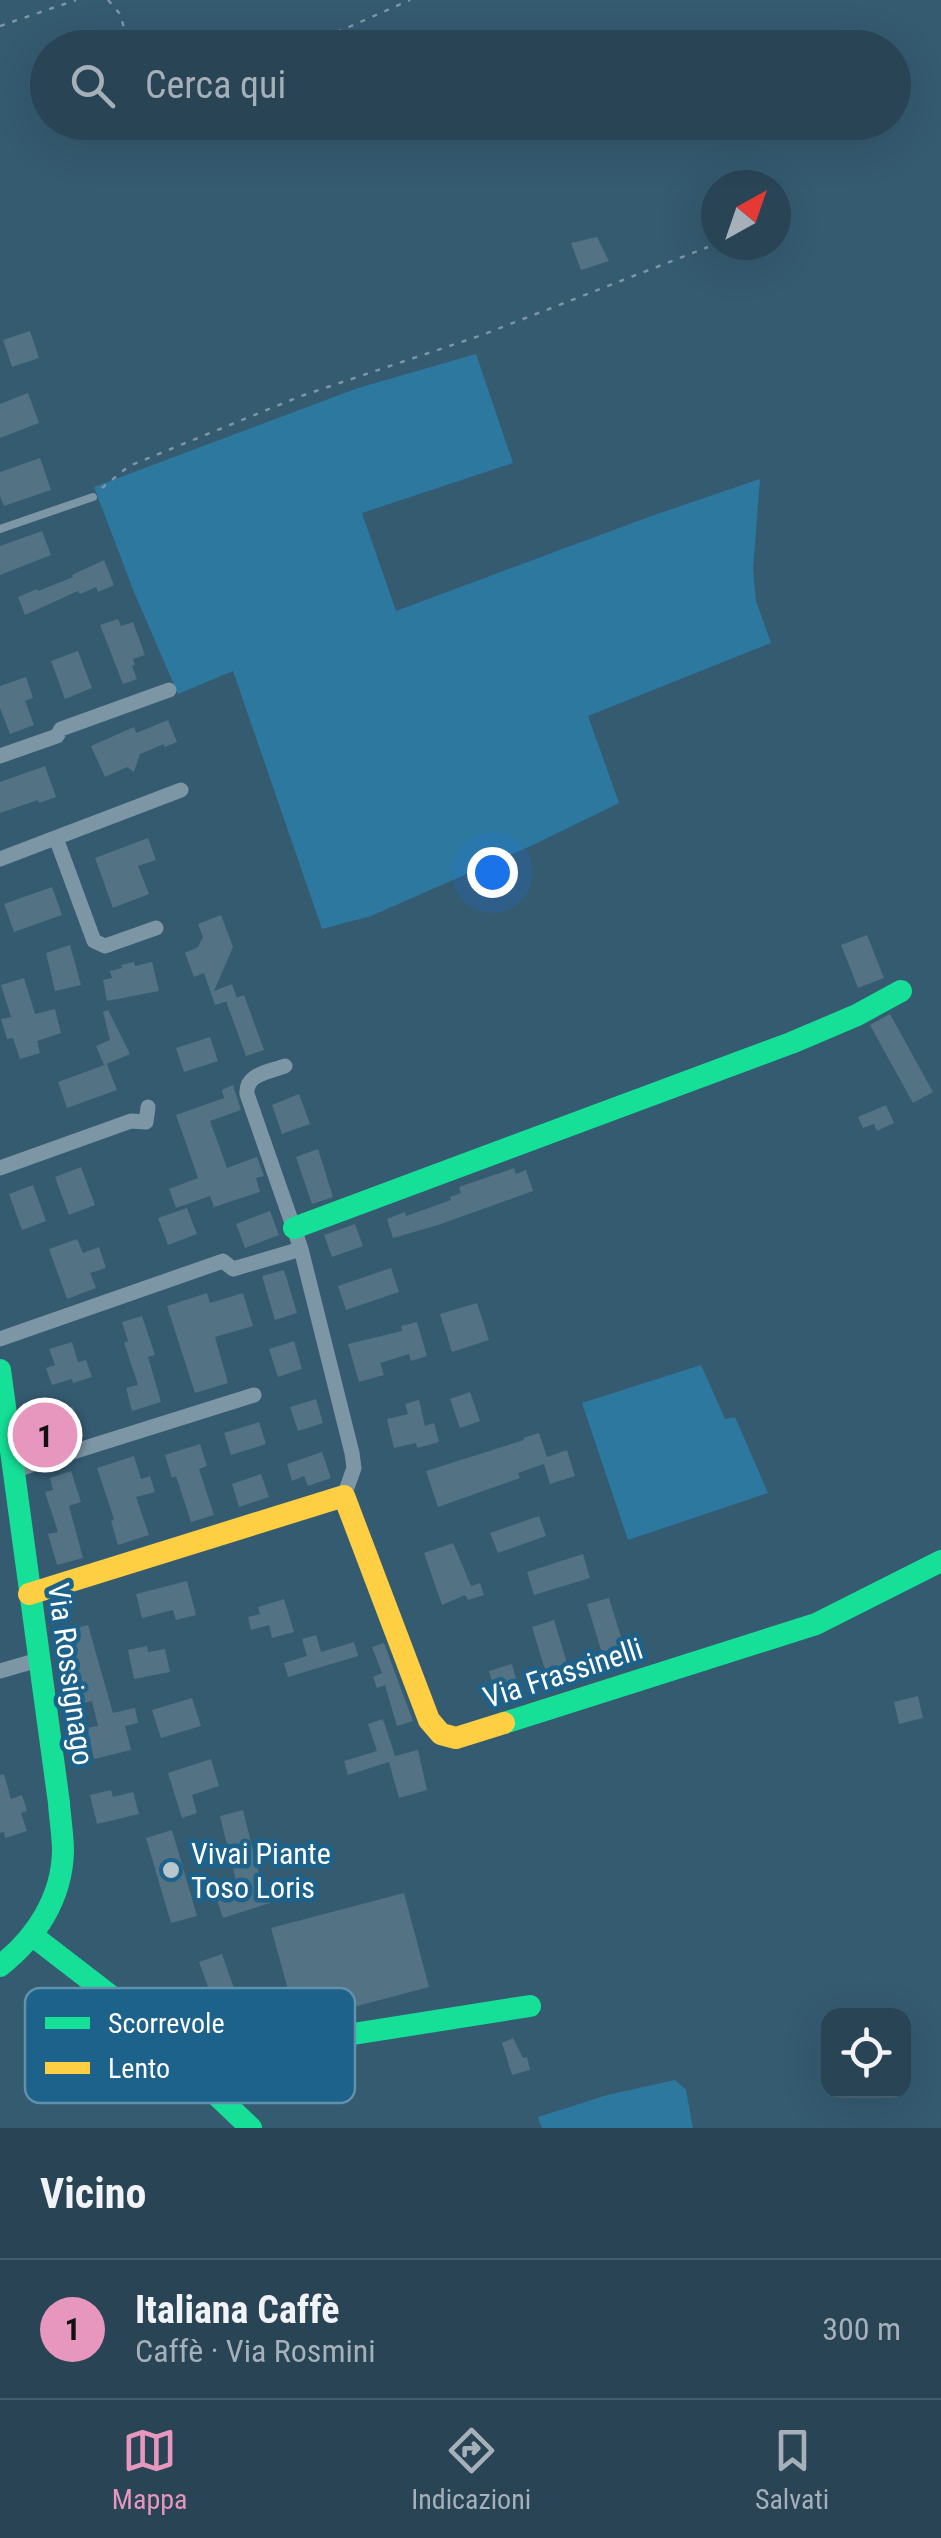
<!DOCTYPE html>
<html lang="it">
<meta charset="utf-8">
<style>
body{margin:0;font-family:"Roboto Condensed",sans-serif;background:#304b5b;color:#f1f3f6}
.controls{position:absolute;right:30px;bottom:30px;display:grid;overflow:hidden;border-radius:20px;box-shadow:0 10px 40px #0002}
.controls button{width:90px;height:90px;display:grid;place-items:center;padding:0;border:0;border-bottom:2px solid #445c6c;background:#284455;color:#f1f3f6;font:50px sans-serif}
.compass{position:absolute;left:701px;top:170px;width:90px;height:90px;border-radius:50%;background:#284455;box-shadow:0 10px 40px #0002;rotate:40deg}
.you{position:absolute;left:492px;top:872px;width:35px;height:35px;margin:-25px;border:8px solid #fff;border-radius:50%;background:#1a73e8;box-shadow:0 0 0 15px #1a73e833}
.badge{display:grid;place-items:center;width:65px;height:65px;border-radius:50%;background:#e797bd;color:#111;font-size:32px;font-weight:700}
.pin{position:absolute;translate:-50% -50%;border:5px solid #fff;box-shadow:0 2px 10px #0006}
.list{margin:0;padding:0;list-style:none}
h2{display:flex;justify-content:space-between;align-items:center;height:130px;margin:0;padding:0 40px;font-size:42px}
h2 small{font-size:32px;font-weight:400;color:#a5b0b9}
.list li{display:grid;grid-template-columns:65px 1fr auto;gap:30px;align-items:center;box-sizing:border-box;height:140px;padding:0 40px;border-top:2px solid #445c6c}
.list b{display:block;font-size:38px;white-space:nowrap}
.list p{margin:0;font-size:32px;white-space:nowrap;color:#a5b0b9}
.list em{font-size:32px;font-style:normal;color:#a5b0b9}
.icon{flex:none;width:55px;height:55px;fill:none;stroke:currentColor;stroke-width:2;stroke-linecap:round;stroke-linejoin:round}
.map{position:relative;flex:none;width:941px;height:2128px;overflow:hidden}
.search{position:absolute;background:#284455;box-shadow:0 10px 40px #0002;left:30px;right:30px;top:30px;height:110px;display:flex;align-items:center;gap:25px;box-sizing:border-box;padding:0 35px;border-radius:55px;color:#a5b0b9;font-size:38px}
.sheet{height:270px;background:#284455}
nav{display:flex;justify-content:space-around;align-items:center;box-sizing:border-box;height:140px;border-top:2px solid #445c6c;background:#284455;font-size:28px;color:#a5b0b9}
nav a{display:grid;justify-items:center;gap:5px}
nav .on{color:#e797bd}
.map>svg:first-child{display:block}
.green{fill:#2d789e}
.building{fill:#537283}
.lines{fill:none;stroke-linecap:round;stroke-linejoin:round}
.path{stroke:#7c96a5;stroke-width:2.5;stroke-dasharray:5 8;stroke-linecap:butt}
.lane{stroke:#7c96a5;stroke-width:8}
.street{stroke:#7c96a5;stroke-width:15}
.fast{stroke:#16e098;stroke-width:22}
.slow{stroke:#ffcf43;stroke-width:22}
.poi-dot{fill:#b8c6cd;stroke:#1c628a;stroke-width:4}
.labels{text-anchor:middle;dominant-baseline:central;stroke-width:9;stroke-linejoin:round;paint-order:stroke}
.street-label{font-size:30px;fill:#fff;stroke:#1c628a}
.poi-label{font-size:30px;fill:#fff;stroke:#1c628a;text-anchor:start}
.key{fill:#1c628a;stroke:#6091ad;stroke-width:2.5}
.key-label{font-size:28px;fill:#fff}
</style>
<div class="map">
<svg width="941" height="2128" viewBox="0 0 941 2128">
<rect width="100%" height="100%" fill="#355b71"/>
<path class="green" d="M 476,354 L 513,463 L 362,513 L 396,611 L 654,515 L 760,479 L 753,569 L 756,601 L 771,643 L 588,716 L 619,803 L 533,845 L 371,916 L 322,929 L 233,671 L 178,694 L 134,592 L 94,487 L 358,388 Z
M 701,1365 L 725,1419 L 735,1417 L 768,1493 L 628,1540 L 582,1403 Z
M 675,2080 L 686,2090 L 693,2128 L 542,2128 L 538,2117 L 607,2095 Z"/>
<path class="building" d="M 597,237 L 609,261 L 581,270 L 571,243 Z
M 30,331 L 39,358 L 12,367 L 3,340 Z
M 28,393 L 39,423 L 0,438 L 0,404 Z
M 40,458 L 51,490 L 4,506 L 0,496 L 0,472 Z
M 42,531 L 51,555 L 0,575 L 0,546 Z
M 104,560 L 114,585 L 98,592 L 96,587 L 80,594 L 78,591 L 25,615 L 18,597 L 37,589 L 38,591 L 73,577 L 72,575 Z
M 118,619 L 121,626 L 133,622 L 145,655 L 133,659 L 135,665 L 132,666 L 137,679 L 123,684 L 100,625 Z
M 78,651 L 92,688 L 65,699 L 51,661 Z
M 26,677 L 33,698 L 25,701 L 34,725 L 10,734 L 0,708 L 0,686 Z
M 168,720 L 177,742 L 165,747 L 164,744 L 140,754 L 134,772 L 127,767 L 105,777 L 91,746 L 134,727 L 136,733 Z
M 45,766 L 56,797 L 39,803 L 38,800 L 0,813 L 0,782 Z
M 148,838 L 156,860 L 138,866 L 149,894 L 113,908 L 95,858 Z
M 52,887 L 62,915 L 14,932 L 4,904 Z
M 221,915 L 233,947 L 214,991 L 232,984 L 237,998 L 215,1005 L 204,973 L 194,977 L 185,953 L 198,947 L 203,937 L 198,924 Z
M 867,935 L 884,978 L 858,988 L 841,945 Z
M 70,945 L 81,985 L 55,991 L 46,953 Z
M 134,962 L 135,966 L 152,962 L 159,991 L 107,1001 L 103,980 L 112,978 L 110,971 L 122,968 L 121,965 Z
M 24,978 L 35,1014 L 55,1009 L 61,1033 L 37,1041 L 40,1053 L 20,1059 L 13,1038 L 7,1039 L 1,1019 L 11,1017 L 1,985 Z
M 244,995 L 264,1050 L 246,1056 L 226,1001 Z
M 108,1010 L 130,1054 L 104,1065 L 96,1046 L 110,1040 L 103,1012 Z
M 890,1014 L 933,1092 L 913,1103 L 870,1025 Z
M 210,1037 L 218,1061 L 184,1072 L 176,1048 Z
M 107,1064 L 117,1090 L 67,1108 L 58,1082 Z
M 233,1085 L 241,1110 L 210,1121 L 227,1168 L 257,1157 L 264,1176 L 256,1178 L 260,1192 L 214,1207 L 210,1196 L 176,1208 L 169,1189 L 198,1178 L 176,1115 L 224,1098 L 222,1090 Z
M 299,1094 L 310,1124 L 282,1134 L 272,1105 Z
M 886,1105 L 894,1123 L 877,1131 L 874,1124 L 863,1128 L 858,1117 Z
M 318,1149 L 333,1197 L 312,1204 L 296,1157 Z
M 81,1167 L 95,1205 L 69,1215 L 55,1177 Z
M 514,1168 L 516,1174 L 526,1170 L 533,1191 L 438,1225 L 393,1238 L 387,1219 L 405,1212 L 406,1216 L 451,1200 L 450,1197 L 461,1193 L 459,1187 Z
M 33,1185 L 46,1221 L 22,1230 L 9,1194 Z
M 187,1208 L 197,1234 L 168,1245 L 158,1218 Z
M 270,1211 L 279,1235 L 245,1248 L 236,1224 Z
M 355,1224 L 363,1246 L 332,1257 L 324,1235 Z
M 77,1239 L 83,1253 L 99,1247 L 106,1268 L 90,1273 L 96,1288 L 67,1299 L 49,1249 Z
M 391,1268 L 399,1292 L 346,1310 L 338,1286 Z
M 284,1270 L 297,1313 L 275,1320 L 262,1276 Z
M 207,1293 L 210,1303 L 243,1293 L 253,1326 L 215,1337 L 228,1383 L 195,1393 L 167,1306 Z
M 477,1303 L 489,1340 L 452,1352 L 440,1314 Z
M 142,1316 L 155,1355 L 148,1357 L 161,1402 L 132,1411 L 126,1388 L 138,1385 L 124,1343 L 128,1341 L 122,1322 Z
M 417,1322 L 427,1356 L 411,1361 L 409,1354 L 380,1363 L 384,1375 L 359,1382 L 348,1344 L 402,1331 L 401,1326 Z
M 294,1341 L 302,1369 L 278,1377 L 269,1349 Z
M 72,1342 L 78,1362 L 86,1360 L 92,1377 L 73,1383 L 72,1379 L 52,1385 L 46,1368 L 55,1365 L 49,1349 Z
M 470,1392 L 480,1421 L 460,1428 L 450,1399 Z
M 316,1399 L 323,1423 L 298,1431 L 290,1407 Z
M 419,1400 L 425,1426 L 434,1423 L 439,1442 L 417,1448 L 416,1443 L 394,1448 L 387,1419 L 408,1414 L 405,1404 Z
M 73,1406 L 80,1429 L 44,1440 L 37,1417 Z
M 259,1422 L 266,1444 L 231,1455 L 224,1433 Z
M 539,1433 L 547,1457 L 567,1450 L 575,1476 L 550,1484 L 544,1464 L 518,1473 L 520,1478 L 438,1507 L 426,1471 L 524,1440 L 523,1438 Z
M 200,1444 L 207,1466 L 199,1469 L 214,1515 L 191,1522 L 176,1476 L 172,1478 L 165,1455 Z
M 322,1452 L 331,1478 L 308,1486 L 304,1476 L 292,1481 L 287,1464 Z
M 134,1456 L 141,1479 L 150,1476 L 155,1492 L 136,1497 L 149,1535 L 118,1545 L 111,1521 L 114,1519 L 97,1468 Z
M 71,1471 L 81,1502 L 69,1506 L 83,1558 L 57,1565 L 48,1534 L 58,1532 L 45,1492 L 53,1490 L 50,1478 Z
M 261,1474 L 269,1497 L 239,1507 L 232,1484 Z
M 539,1516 L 546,1536 L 498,1553 L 490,1533 Z
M 453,1543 L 471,1586 L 480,1583 L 484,1595 L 468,1600 L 465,1595 L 442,1605 L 424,1553 Z
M 583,1554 L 590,1578 L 534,1595 L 527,1572 Z
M 187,1581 L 196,1615 L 176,1620 L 173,1610 L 142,1618 L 136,1594 Z
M 609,1598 L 627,1656 L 605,1663 L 587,1604 Z
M 284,1599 L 294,1632 L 272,1638 L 269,1625 L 251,1630 L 248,1617 L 260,1614 L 258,1607 Z
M 554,1620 L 570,1673 L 548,1680 L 532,1627 Z
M 88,1625 L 113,1713 L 135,1708 L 138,1723 L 125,1726 L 131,1750 L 94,1759 L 87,1728 L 98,1726 L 92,1701 L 79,1704 L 69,1670 L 74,1668 L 64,1631 Z
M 316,1635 L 321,1652 L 354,1642 L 358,1656 L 288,1677 L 284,1663 L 307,1656 L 302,1639 Z
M 384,1643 L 413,1721 L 397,1726 L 385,1685 L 377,1688 L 373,1677 L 382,1673 L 372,1647 Z
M 147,1646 L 148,1652 L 165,1649 L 170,1672 L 134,1679 L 128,1650 Z
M 512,1664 L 519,1690 L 496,1696 L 489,1671 Z
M 918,1696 L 923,1718 L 899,1724 L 894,1702 Z
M 192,1698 L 201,1726 L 161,1738 L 152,1710 Z
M 383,1719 L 395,1756 L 418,1750 L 427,1790 L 399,1798 L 389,1762 L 348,1775 L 344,1761 L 377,1751 L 368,1724 Z
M 211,1759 L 219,1786 L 192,1795 L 197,1813 L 182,1818 L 168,1773 Z
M 4,1774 L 11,1799 L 22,1795 L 27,1811 L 21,1813 L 27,1831 L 5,1838 L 4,1832 L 0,1833 L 0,1775 Z
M 111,1790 L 113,1797 L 133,1792 L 139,1814 L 97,1824 L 90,1795 Z
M 243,1810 L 261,1882 L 270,1903 L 223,1918 L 216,1897 L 238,1889 L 220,1816 Z
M 172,1830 L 197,1916 L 171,1923 L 146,1838 Z
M 404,1893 L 429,1987 L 297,2022 L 271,1928 Z
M 222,1954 L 237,1997 L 214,2004 L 199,1962 Z
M 513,2038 L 523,2058 L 527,2057 L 530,2070 L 512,2075 L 502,2043 Z"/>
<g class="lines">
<path class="path" d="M 108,0 L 120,14 L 130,48
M 0,26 L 76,0
M 301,48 L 410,0
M 102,488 L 129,466 L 301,396 L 482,335 L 708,247"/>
<path class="lane" d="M 0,529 L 93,497"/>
<path class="street" d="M 0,756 L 57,736 L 61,729 L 169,690
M 56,838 L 94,941 L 105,946 L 156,928
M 0,859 L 181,790
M 0,1168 L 131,1121 L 146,1122 L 148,1107
M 301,1249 L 352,1453 L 354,1468 L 344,1496
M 0,1339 L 223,1261 L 233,1269 L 301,1249 L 247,1094 C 245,1074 269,1072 285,1066
M 12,1471 L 254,1395
M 0,1671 L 38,1660"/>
<path class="fast" d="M 294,1228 L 791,1043 L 857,1015 L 901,991
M 0,1370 L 59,1803 C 60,1819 63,1835 63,1851 C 62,1898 36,1938 0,1966
M 504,1723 L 816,1624 L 941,1561
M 33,1936 L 120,2003 L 251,2128
M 192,2069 L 217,2059 L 296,2043 L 530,2006"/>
<path class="slow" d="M 29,1594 L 344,1496 L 429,1720 L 441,1734 L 456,1738 L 504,1723"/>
</g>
<circle class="poi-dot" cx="171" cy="1870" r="10"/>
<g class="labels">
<g class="street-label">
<text transform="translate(563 1673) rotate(-18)">Via Frassinelli</text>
<text transform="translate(71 1674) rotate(82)">Via Rossignago</text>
</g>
<g class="poi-label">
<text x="191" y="1853">Vivai Piante<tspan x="191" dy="34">Toso Loris</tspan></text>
</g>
</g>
<rect x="25" y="1988" width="330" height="115" rx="15" class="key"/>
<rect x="45" y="2017" width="45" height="12" fill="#16e098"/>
<rect x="45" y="2062" width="45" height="12" fill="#ffcf43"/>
<g class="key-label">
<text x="108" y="2033">Scorrevole</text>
<text x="108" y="2078">Lento</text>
</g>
</svg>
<div class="controls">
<button><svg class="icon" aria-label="locate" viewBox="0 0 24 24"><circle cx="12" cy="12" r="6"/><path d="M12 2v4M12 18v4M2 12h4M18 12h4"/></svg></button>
</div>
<svg class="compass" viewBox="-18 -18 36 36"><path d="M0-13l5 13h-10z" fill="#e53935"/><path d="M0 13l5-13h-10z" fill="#a5b0b9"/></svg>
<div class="you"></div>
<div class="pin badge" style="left:45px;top:1435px">1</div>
<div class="search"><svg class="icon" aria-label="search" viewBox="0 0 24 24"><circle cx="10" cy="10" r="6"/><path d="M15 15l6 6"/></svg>Cerca qui</div>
</div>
<section class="sheet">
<h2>Vicino<small></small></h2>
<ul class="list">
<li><span class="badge">1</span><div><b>Italiana Caffè</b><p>Caffè · Via Rosmini</p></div><em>300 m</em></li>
</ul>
</section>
<nav>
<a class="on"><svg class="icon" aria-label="map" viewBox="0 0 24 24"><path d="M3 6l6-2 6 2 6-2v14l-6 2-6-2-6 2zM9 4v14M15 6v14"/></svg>Mappa</a>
<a><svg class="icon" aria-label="directions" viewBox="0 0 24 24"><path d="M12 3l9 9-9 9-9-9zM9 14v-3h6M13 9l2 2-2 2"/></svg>Indicazioni</a>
<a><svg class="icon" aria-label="saved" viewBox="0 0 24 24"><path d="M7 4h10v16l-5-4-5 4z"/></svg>Salvati</a>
</nav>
